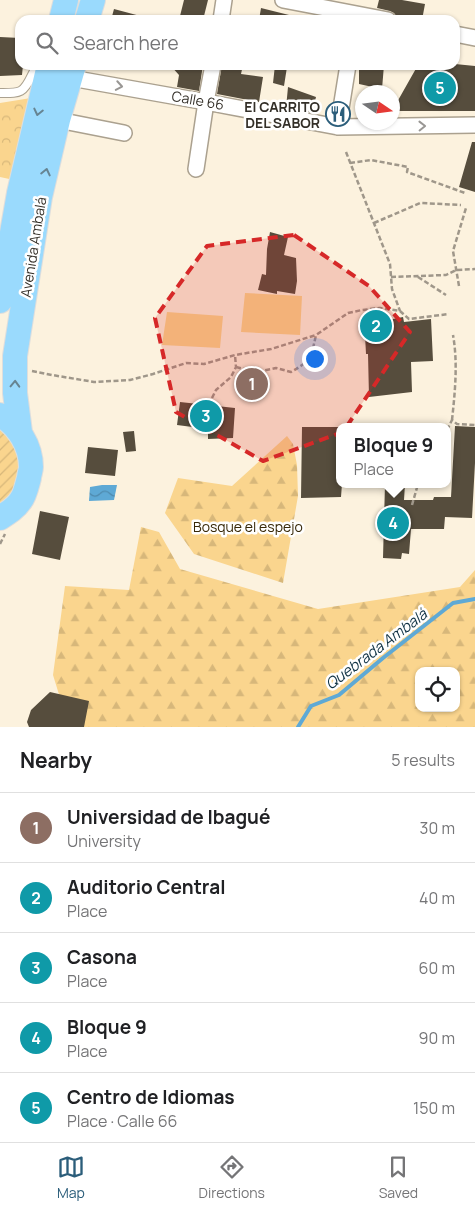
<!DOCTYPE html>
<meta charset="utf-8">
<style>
body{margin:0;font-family:Manrope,sans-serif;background:#f2f2f2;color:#202124}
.controls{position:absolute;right:15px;bottom:15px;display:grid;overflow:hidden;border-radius:10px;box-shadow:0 1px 4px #0004}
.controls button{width:45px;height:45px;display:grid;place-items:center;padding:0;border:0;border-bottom:1px solid #e0e0e0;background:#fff;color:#202124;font:25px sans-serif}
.compass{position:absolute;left:355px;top:85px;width:45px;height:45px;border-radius:50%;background:#fff;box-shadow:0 1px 4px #0004;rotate:103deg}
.you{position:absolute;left:314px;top:358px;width:18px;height:18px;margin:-12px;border:4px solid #fff;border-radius:50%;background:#1a73e8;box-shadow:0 0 0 8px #1a73e833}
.badge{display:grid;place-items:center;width:32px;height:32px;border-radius:50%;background:#2b5d7a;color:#fff;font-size:16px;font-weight:700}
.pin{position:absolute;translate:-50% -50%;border:2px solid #fff;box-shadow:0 1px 5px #0006}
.popup{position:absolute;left:336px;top:423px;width:115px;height:65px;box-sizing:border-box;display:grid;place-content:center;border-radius:10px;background:#fff;filter:drop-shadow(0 1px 4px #0005);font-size:16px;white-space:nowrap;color:#757577}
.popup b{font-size:19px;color:#202124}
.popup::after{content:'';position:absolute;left:50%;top:100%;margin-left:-10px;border:10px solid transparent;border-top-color:#fff}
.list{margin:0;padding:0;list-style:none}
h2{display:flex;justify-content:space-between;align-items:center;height:65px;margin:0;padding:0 20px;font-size:21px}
h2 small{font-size:16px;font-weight:400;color:#757577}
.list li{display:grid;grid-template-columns:32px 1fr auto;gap:15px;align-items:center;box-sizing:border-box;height:70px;padding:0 20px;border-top:1px solid #e0e0e0}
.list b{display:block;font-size:19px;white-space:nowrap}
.list p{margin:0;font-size:16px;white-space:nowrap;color:#757577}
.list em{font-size:16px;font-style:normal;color:#757577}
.icon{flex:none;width:28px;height:28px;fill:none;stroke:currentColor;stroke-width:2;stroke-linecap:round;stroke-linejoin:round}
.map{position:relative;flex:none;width:475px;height:727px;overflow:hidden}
.search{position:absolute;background:#fff;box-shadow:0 1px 4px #0004;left:15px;right:15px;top:15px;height:55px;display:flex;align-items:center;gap:12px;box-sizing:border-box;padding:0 18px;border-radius:15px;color:#757577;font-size:19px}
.sheet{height:415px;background:#fff}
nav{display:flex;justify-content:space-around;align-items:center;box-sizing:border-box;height:70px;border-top:1px solid #e0e0e0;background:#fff;font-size:14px;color:#757577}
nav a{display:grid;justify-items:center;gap:2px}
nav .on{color:#2b5d7a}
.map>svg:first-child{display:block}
.forest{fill:url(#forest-firs);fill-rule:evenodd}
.park{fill:url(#park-crowns)}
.garden{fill:url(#garden-furrows)}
.pitch{fill:#fad58e}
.water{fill:url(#water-waves)}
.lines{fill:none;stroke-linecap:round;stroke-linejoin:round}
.stream{stroke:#5ea9d5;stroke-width:4}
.building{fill:#564d3d}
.service-casing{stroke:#aba18f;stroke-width:10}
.minor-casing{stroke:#aba18f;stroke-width:18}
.primary-casing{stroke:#dededd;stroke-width:26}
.path{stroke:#9f978a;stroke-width:2.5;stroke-dasharray:5 2.5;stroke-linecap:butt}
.service{stroke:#fff;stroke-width:8}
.minor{stroke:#fff;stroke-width:15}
.primary{stroke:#9adafd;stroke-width:24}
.oneway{stroke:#999794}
.oneway2{stroke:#668492}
.marked{fill:#d62828;fill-opacity:0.2;stroke:#d62828;stroke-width:4;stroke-dasharray:10 6;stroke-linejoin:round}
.labels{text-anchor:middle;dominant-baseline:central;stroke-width:5;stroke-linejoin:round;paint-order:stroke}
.street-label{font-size:14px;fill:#332f28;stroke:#fff}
.poi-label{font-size:14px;font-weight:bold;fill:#332f28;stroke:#fff;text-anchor:end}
.park-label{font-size:14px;fill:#382909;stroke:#fff}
.water-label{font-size:15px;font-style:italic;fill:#0f3143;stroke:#fff}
</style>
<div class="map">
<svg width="475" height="727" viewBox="0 0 475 727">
<defs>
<pattern id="forest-firs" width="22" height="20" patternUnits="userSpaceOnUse" patternTransform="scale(1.25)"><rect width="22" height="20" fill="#fad58e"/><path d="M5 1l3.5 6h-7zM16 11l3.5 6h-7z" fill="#d7b77a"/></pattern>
<pattern id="park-crowns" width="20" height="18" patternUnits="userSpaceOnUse" patternTransform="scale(1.25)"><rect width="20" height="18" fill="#fad58e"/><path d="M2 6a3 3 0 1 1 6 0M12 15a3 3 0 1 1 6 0" fill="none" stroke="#d7b77a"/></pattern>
<pattern id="garden-furrows" width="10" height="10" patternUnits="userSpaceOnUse" patternTransform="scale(1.25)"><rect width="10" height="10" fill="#fad58e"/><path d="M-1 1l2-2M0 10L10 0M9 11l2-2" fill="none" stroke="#d7b77a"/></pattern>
<pattern id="water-waves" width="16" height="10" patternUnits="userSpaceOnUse" patternTransform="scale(1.25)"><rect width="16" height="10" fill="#5ea9d5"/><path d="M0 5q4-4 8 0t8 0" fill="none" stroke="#4e8aad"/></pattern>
</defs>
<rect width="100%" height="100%" fill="#fcf2de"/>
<path class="forest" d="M 287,436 L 293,444 L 297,465 L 298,496 L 283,583 L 194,554 L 165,513 L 178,478 L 232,486 Z
M 141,527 L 159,532 L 180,569 L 318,609 L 460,587 L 475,570 L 475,727 L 69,727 L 53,675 L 65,586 L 129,590 ZM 419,671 L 456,671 L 456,708 L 419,708 Z"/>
<path class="park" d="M 31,98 L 14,180 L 0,177 L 0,103 Z"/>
<path class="garden" d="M 0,425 L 11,434 L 22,461 L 15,490 L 6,501 L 0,505 Z"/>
<path class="pitch" d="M 245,293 L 302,296 L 300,335 L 241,332 Z
M 167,312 L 223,316 L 220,348 L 162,345 Z"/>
<path class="water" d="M 102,485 L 117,485 L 114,500 L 89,501 L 90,487 Z"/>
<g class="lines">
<path class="stream" d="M 298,727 L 311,706 L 339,695 L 383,658 L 453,603 L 475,599"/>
</g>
<path class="building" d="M 184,0 L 208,0 L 203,20 L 179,20 Z
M 379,0 L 402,0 L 425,4 L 422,20 L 413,20 L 397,17 L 394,13 L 390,11 L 377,8 Z
M 261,8 L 293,16 L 293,20 L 259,20 Z
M 114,9 L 144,17 L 143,20 L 111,20 Z
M 0,37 L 20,38 L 20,65 L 23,65 L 22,75 L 0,76 Z
M 455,64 L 475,66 L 475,111 L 392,111 L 418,65 L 455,65 Z
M 170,65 L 203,65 L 199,91 L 177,87 L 179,75 Z
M 222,65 L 243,65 L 241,74 L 263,77 L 259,102 L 217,94 Z
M 275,65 L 282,65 L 287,67 L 284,86 L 273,83 Z
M 359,65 L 384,65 L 382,89 L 359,84 Z
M 288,87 L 316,97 L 312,113 L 286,108 Z
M 472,142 L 475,142 L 475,192 L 459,187 Z
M 270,232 L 288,237 L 284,255 L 296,258 L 297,281 L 295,294 L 277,291 L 277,294 L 258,290 L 262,274 L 266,275 L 267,249 Z
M 388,315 L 388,320 L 403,317 L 404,322 L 431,319 L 433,361 L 411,362 L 412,392 L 369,397 L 368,354 L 366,354 L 364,316 Z
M 180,402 L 235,408 L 233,438 L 208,439 L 208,429 L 177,425 Z
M 455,426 L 475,427 L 475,463 L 472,518 L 445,517 L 444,529 L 411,529 L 409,554 L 402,553 L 401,559 L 383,558 L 385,484 L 405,484 L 404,500 L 433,500 L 434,497 L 451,497 Z
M 302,427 L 339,427 L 339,484 L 342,484 L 341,497 L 301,498 Z
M 134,431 L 136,451 L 126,452 L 123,432 Z
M 88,447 L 118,450 L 115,476 L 85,473 Z
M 40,511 L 69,517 L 60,560 L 32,554 Z
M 50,692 L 89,701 L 84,727 L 29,727 L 27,722 L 31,710 Z"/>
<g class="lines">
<defs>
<path id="service" d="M 0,93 C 20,93 23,94 32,75 C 34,71 35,68 38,65"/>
<path id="minor" d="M 283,0 L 388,20
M 221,20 L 224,0
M 455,34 L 475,38
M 71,78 L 206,102 L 338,127 L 475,125
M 58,120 L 124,133
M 338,127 L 348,65
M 196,169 L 206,102 L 213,65"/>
<path id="primary" d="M 61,20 L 66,0
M 87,20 L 93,0
M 0,301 L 19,193 L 49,65
M 0,415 C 18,425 31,446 31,467 C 31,470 29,475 29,478 C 27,485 25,495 21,500 C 16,508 8,513 0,518
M 20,432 L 15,393 L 15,356 L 40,197 L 58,120 L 74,65"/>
</defs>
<use href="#service" class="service-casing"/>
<use href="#minor" class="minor-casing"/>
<use href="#primary" class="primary-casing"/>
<path class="path" d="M 346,152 L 390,264 L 392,289 L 400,311
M 350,163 L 371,160 L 408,167 L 407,172 L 465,193
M 374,223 L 420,203 L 461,205
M 391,277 L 446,275 L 456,270 L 475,269
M 418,277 L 446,295
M 459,286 L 453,251 L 466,208
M 236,367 L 256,372 L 276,368 L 291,372 C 312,360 311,357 316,335 L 348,313 L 362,310 L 380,308 L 400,311 L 409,319 L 449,314
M 32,371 L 52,375 L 94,382 L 130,380 L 153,374 L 186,363 L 204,364 L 235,355 L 271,349 L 316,335
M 212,398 L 216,390 L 231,377 L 236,367 L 235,355
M 452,420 C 455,392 458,363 453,335
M 447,430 L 452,420 L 457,424 L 475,425
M 412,505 L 418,484
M 0,544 L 5,534"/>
<use href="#service" class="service"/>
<use href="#minor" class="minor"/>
<use href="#primary" class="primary"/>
</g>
<defs><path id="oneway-chevron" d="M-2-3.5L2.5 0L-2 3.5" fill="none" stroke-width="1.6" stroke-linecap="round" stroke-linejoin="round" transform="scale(1.25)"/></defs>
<g class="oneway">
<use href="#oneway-chevron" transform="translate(119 86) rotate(10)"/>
<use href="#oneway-chevron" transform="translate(422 126) rotate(-1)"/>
</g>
<g class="oneway2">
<use href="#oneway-chevron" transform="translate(38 112) rotate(103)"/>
<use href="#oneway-chevron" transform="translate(46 172) rotate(-77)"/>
<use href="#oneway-chevron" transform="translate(15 384) rotate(-88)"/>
</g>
<path class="marked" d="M 294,235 L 369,286 L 410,332 L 343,432 L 263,461 L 176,412 L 155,318 L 207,246 Z"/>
<defs>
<symbol id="restaurant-ring" viewBox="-11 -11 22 22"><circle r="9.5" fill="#fff" stroke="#2b5d7a" stroke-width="1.5"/><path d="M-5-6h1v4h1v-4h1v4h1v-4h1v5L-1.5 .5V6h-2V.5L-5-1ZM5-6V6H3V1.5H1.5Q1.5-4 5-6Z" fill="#2b5d7a"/></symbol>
</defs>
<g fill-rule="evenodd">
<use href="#restaurant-ring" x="324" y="100" width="28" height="28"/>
</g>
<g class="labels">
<g class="street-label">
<text transform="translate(198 100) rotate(10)">Calle 66</text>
<text transform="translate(33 247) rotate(-81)">Avenida Ambalá</text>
</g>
<g class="poi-label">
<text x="320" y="106">El CARRITO<tspan x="320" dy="16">DEL SABOR</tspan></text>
</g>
<g class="park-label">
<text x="248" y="526">Bosque el espejo</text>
</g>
<g class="water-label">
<text transform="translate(376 649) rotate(-37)">Quebrada Ambalá</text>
</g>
</g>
</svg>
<div class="controls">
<button><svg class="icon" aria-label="locate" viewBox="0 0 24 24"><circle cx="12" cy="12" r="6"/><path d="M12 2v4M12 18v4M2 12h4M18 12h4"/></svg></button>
</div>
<svg class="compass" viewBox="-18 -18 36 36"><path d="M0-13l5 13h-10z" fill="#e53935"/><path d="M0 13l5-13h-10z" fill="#757577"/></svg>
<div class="you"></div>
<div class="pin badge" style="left:252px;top:384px;background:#8d6e63">1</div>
<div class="pin badge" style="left:376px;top:326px;background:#0f9aa8">2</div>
<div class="pin badge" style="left:206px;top:416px;background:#0f9aa8">3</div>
<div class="pin badge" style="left:393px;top:523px;background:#0f9aa8">4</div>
<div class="popup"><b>Bloque 9</b>Place</div>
<div class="pin badge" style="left:440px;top:88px;background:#0f9aa8">5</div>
<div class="search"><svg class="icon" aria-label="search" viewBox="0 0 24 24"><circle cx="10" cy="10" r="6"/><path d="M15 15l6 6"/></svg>Search here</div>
</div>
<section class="sheet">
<h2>Nearby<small>5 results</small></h2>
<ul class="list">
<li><span class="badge" style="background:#8d6e63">1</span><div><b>Universidad de Ibagué</b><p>University</p></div><em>30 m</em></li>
<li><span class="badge" style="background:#0f9aa8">2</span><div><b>Auditorio Central</b><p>Place</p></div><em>40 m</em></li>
<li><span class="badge" style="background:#0f9aa8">3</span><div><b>Casona</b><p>Place</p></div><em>60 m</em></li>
<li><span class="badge" style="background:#0f9aa8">4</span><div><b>Bloque 9</b><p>Place</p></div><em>90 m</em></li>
<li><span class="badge" style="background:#0f9aa8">5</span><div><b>Centro de Idiomas</b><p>Place · Calle 66</p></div><em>150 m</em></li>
</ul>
</section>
<nav>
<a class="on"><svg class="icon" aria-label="map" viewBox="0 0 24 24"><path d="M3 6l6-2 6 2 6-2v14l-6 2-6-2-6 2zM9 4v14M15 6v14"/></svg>Map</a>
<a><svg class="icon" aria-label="directions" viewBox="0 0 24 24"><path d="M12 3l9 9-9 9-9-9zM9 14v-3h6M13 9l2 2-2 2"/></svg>Directions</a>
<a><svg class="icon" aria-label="saved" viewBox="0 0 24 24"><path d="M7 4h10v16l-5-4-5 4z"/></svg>Saved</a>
</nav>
